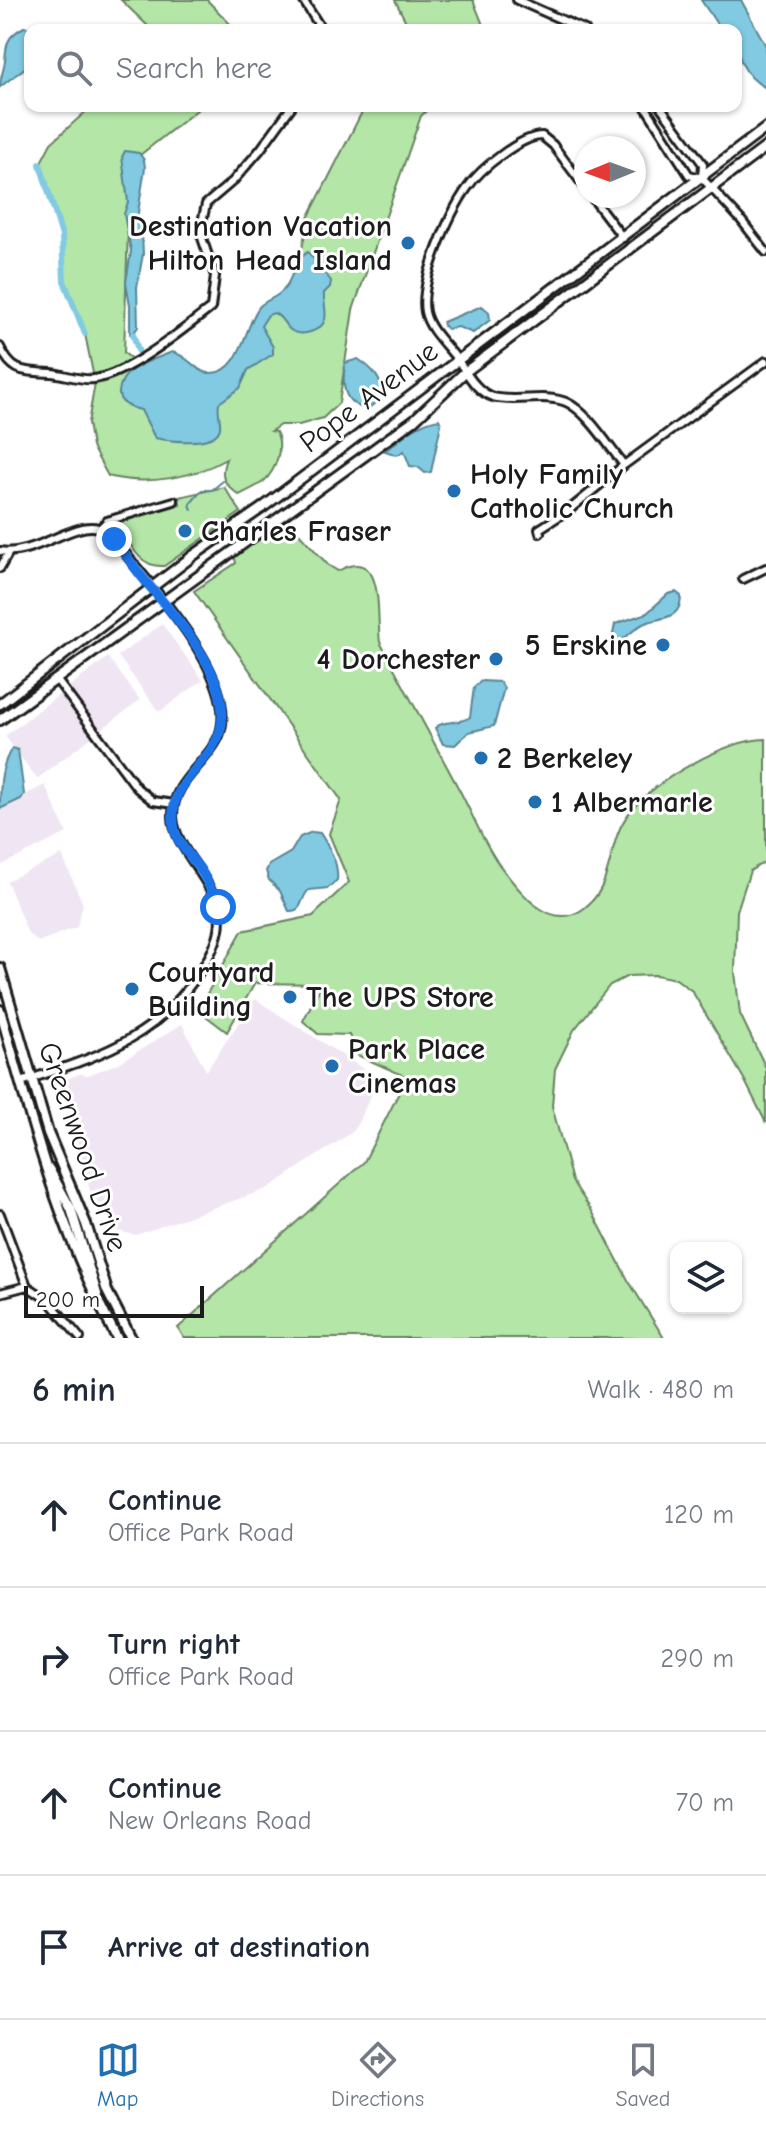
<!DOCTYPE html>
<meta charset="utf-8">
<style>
body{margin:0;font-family:"Comic Neue",sans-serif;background:#f2f2f3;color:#1f2937}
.controls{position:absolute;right:24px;bottom:24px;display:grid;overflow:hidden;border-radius:16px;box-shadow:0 2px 6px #0004}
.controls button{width:72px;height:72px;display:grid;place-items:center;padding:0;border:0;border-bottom:2px solid #e0e1e3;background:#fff;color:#1f2937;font:40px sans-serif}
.compass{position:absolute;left:574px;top:136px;width:72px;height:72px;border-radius:50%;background:#fff;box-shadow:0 2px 6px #0004;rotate:269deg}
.scale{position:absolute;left:24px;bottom:20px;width:180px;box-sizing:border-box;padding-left:8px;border:4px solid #1c1c1c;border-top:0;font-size:22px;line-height:28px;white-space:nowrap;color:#1c1c1c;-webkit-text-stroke:6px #fff;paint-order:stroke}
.stop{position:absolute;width:24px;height:24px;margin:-18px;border:6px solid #1a73e8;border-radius:50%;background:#fff}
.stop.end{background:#1a73e8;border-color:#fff;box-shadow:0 2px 8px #0008}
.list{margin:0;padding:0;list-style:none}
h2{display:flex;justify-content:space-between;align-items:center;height:104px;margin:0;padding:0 32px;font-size:34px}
h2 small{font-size:26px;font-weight:400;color:#747a83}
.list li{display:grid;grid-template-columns:52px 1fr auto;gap:24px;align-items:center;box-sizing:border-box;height:144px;padding:0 32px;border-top:2px solid #e0e1e3}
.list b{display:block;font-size:30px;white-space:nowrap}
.list p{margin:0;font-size:26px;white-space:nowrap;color:#747a83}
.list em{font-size:26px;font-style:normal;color:#747a83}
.icon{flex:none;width:44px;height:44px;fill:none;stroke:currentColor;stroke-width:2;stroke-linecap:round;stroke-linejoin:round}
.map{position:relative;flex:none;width:766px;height:1338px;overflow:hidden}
.search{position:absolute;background:#fff;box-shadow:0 2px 6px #0004;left:24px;right:24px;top:24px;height:88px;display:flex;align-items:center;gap:20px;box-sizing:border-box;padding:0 28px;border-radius:16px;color:#747a83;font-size:30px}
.sheet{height:680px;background:#fff}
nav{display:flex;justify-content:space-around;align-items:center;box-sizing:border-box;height:112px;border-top:2px solid #e0e1e3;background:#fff;font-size:22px;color:#747a83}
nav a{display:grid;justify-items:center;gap:4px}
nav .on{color:#1f6fb2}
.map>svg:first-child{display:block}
.built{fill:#f0e6f3}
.green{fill:#b3e6a7;stroke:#688162;stroke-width:2}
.water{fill:#81cae2;stroke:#598493;stroke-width:2}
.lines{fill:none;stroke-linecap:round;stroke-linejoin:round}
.stream{stroke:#598493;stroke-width:2}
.canal{stroke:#81cae2;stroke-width:6}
.street-casing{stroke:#1c1c1c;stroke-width:12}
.secondary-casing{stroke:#1c1c1c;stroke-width:14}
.street{stroke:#fff;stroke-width:6}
.secondary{stroke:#fff;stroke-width:8}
.route{stroke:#1a73e8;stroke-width:10}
.poi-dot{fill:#1f6fb2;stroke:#fff;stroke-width:3}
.labels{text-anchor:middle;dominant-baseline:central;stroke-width:6;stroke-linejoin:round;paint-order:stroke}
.poi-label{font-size:30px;font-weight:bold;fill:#1c1c1c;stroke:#fff;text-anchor:start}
.street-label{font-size:30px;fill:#1c1c1c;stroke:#fff}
</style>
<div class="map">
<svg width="766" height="1338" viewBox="0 0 766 1338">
<rect width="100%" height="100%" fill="#fff"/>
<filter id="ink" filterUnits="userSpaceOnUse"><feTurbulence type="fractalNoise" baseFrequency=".0125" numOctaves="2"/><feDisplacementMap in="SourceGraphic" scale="16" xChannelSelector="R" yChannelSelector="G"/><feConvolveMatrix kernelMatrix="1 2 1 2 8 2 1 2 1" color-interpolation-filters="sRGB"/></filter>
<g filter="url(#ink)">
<path class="built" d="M 162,624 L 203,680 L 159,712 L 118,656 Z
M 108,657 L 140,700 L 37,779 L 5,736 Z
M 45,785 L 67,833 L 0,866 L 0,807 Z
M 62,855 L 83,904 L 77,927 L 38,942 L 28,934 L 7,881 Z
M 255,999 L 379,1079 L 354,1131 L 267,1189 L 136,1235 L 117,1231 L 91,1194 L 61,1081 L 79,1074 L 88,1075 L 119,1063 L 182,1024 L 206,1071 Z"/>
<path class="green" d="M 121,0 L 207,0 L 236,30 L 152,30 Z
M 395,0 L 473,0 L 485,30 L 410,30 Z
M 92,106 L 202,106 L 130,163 L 124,353 L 140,365 L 227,385 L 259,313 L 292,300 L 308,218 L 365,106 L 431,106 L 421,116 L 353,310 L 339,403 L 323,418 L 299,425 L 280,425 L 271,431 L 276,432 C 284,447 276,471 263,482 C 256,487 247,491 239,495 C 224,484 219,477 226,459 C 193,478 145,486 108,476 L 92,447 L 88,423 L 95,383 L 85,334 L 64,281 L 61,236 L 40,164 L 51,143 Z
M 224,487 L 241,512 L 164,566 C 137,568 129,540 118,522 L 180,504 L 179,497 Z
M 287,520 L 328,565 L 338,571 C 386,544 376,615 380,642 C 407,692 434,743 461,793 C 473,816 483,841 498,863 C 516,887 549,934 583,909 C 591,903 598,895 602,886 C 613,861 612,834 630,812 C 656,780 724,740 766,739 L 766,861 L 750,871 L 737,911 L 735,972 L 740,1014 L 766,1068 L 766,1123 L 744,1079 L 692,991 L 676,979 L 656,975 L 628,976 L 610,985 L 574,1030 L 555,1069 L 552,1106 L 572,1181 L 592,1211 L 628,1280 L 664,1338 L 184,1338 L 178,1328 L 364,1162 L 407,1077 L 357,1055 L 349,1035 L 318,1034 L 303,1021 L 322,984 L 255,983 L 227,1032 L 198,1010 L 242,931 L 313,916 L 349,882 L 329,834 L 341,800 L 194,591 L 236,563 L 234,555 Z"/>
<path class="water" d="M 701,0 L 741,0 L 766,46 L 766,88 C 742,75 736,55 736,30 L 721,30 Z
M 24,27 L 44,30 L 30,30 L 30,64 L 0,87 C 0,76 4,71 5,61 C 6,44 7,36 24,27 Z
M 125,151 L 139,153 L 144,160 L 145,168 L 137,219 L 142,234 L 143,254 L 137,287 L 138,327 L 133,334 L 130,334 L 130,305 L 126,282 L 131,251 L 124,214 L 128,202 L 122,157 Z
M 308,252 L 331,281 L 330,287 L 324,293 C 323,301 327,311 325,319 C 322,331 302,337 292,331 C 284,326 283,317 274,313 L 268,315 L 261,326 L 273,347 L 273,354 L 248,370 L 240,388 L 219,403 C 217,411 221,420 220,428 C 216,447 170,441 155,438 L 141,410 C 132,408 118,404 119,392 C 121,366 152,361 172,352 C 188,355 194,371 209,373 C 242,376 245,322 260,306 C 267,299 278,298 285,288 C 293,277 295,259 308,252 Z
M 482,306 L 489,312 L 490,320 L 473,333 L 458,327 L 447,329 L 443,325 L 443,322 Z
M 358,359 C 372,368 383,379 382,397 L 368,409 C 342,405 342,384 345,363 Z
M 439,419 L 441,424 L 431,472 L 425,473 L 418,467 L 410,466 L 404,451 L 397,455 L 385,451 C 403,437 416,423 439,419 Z
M 676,592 L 681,596 C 681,622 659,616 643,624 C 633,629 626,639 616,643 L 612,639 L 615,624 L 647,613 L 668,594 Z
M 481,681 L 500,682 L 504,688 L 494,726 L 469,732 L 455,745 L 443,744 L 435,728 C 444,719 459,725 470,717 L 474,687 Z
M 12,748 L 18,750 L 24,794 L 21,799 L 0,809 C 0,786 0,767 12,748 Z
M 312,832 L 320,833 C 329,847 339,863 337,880 L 328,888 L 309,890 C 300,897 304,912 289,911 L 280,891 L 269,880 L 266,871 L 269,865 L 291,852 L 300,837 Z"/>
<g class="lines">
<path class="stream" d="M 192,510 L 190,504 L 202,490 L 212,490 L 223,481"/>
<path class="canal" d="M 40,164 L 62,236 L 64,281 L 85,334
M 133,334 L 138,350"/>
<defs>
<path id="street" d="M 303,0 L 322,30
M 517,0 L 585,30
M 645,106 L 689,175 L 702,178 L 741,220 L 766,252
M 660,106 L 703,164 L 702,178
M 586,189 L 553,145 L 542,136 C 521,136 480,169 468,187 C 450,212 419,281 425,312 C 429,331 449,347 459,362 C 468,375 477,392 493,397 C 516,403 544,393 566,402 C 587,411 609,447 624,465
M 591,196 L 623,238
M 0,347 C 13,374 23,371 51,373 C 64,374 81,381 94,379 C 127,375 184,329 211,308 L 215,276 L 200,232 L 206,204 L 233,181 L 260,150 L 292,106
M 100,528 L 107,521 L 174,501
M 540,533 L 539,529 L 569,510 L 624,465 L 766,361
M 0,551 C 33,557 73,521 98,528 C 104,530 109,535 114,539 C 146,582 247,684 217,740 C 202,768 172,782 173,817 C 174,846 209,876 218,908 C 224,927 214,949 204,965 C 159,1040 98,1056 21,1082
M 0,568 L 9,552
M 743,579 L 766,568
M 56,679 L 137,788 L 153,801 L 174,804
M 0,1214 L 27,1286 L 48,1300 L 80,1338
M 0,1293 L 27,1286"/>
<path id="secondary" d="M 0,704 L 194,555 L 262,508 L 766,128
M 0,720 L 414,420 L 465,372 L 766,147
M 0,968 L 48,1133 L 86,1224 L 107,1291 L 131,1338
M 0,1010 C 33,1126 59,1231 117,1338
M 49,1169 L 71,1209 L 97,1294"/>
</defs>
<use href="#street" class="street-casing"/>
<use href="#secondary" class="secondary-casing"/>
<use href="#street" class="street"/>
<use href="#secondary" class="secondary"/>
</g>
</g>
<g class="lines" filter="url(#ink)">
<path class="route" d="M 114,539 C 124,552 133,566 143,578 C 175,618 250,693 212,748 C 193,775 168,791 174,827 C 177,845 194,859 203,874 C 209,884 214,896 218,907"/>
</g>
<g class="poi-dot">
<circle cx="408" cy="243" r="8"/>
<circle cx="454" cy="491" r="8"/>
<circle cx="185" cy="531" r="8"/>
<circle cx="663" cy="645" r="8"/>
<circle cx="496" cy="659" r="8"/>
<circle cx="481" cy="758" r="8"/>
<circle cx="535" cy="802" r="8"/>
<circle cx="132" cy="989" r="8"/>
<circle cx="290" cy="997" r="8"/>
<circle cx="332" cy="1066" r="8"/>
</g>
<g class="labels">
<g class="poi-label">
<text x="392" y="226" text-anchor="end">Destination Vacation<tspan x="392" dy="34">Hilton Head Island</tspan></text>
<text x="470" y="474">Holy Family<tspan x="470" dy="34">Catholic Church</tspan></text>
<text x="201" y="531">Charles Fraser</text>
<text x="647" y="645" text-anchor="end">5 Erskine</text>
<text x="480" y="659" text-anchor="end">4 Dorchester</text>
<text x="497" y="758">2 Berkeley</text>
<text x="551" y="802">1 Albermarle</text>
<text x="148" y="972">Courtyard<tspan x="148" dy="34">Building</tspan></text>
<text x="306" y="997">The UPS Store</text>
<text x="348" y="1049">Park Place<tspan x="348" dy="34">Cinemas</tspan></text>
</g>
<g class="street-label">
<text transform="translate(369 397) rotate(-37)">Pope Avenue</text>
<text transform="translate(83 1147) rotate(71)">Greenwood Drive</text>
</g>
</g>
</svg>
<div class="controls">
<button><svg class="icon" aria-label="layers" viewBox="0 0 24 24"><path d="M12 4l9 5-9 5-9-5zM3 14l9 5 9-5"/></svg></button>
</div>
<svg class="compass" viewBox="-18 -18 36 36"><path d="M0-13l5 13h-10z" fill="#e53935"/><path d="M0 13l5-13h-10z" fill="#747a83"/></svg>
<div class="scale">200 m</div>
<div class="stop" style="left:218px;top:907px"></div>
<div class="stop end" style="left:114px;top:539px"></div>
<div class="search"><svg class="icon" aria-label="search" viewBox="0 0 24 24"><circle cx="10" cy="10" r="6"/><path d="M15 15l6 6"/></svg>Search here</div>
</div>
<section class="sheet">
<h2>6 min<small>Walk · 480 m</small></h2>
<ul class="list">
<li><svg class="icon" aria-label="ahead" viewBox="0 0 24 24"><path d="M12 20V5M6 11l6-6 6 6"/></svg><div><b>Continue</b><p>Office Park Road</p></div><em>120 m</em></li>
<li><svg class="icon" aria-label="right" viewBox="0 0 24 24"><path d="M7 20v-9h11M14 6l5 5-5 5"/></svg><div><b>Turn right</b><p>Office Park Road</p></div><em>290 m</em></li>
<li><svg class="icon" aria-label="ahead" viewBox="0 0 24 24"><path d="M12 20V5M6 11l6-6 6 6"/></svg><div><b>Continue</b><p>New Orleans Road</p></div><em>70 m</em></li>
<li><svg class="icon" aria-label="arrive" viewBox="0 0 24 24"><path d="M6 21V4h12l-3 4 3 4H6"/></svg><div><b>Arrive at destination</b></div></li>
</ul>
</section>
<nav>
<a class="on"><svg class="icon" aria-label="map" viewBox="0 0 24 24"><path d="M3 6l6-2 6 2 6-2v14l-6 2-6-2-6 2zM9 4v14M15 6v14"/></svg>Map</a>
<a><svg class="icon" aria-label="directions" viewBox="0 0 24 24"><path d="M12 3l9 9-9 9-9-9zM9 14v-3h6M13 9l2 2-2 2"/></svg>Directions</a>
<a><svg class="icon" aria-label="saved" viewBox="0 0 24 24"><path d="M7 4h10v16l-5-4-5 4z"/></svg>Saved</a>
</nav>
